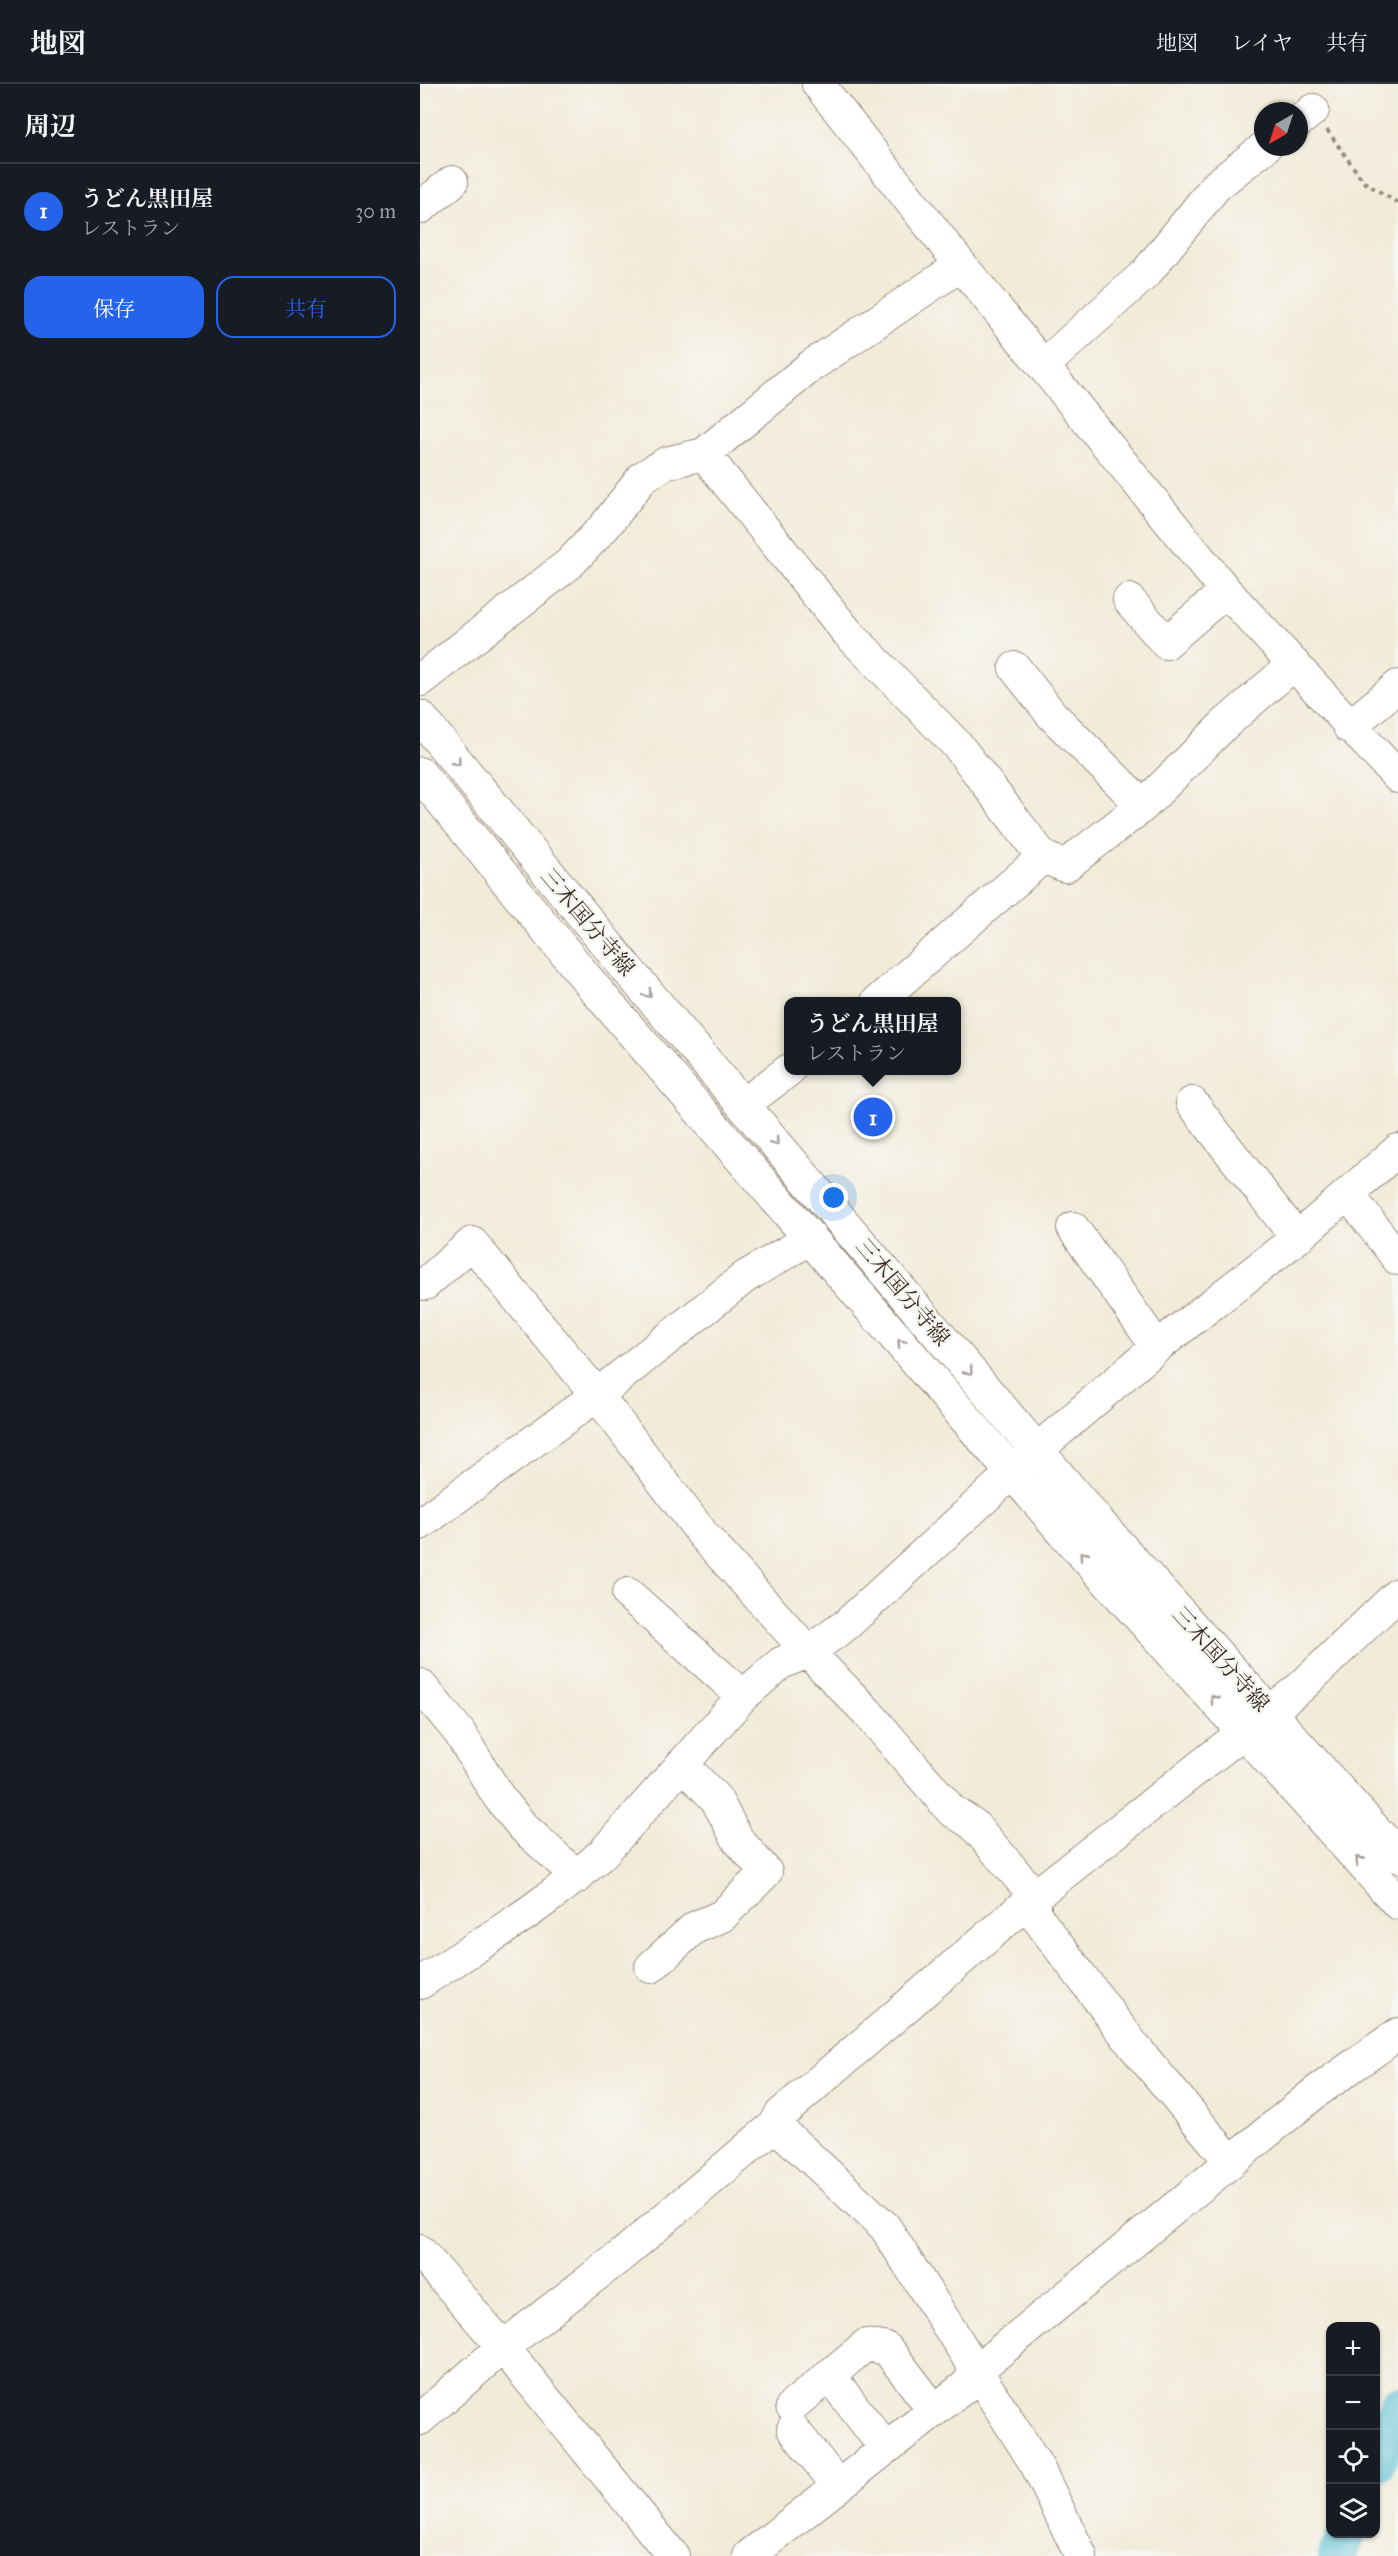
<!DOCTYPE html>
<html lang="ja">
<meta charset="utf-8">
<style>
body{margin:0;font-family:"IM FELL Great Primer","Noto Serif JP",serif;background:#242831;color:#f1f3f6}
.controls{position:absolute;right:18px;bottom:18px;display:grid;overflow:hidden;border-radius:12px;box-shadow:0 2px 4px #0004}
.controls button{width:54px;height:54px;display:grid;place-items:center;padding:0;border:0;border-bottom:2px solid #363941;background:#171b24;color:#f1f3f6;font:30px sans-serif}
.compass{position:absolute;left:834px;top:18px;width:54px;height:54px;border-radius:50%;background:#171b24;box-shadow:0 2px 4px #0004;rotate:219deg}
.you{position:absolute;left:414px;top:1114px;width:21px;height:21px;margin:-15px;border:4px solid #fff;border-radius:50%;background:#1a73e8;box-shadow:0 0 0 9px #1a73e833}
.badge{display:grid;place-items:center;width:39px;height:39px;border-radius:50%;background:#2563eb;color:#fff;font-size:20px;font-weight:700}
.pin{position:absolute;translate:-50% -50%;border:3px solid #fff;box-shadow:0 2px 6px #0006}
.popup{position:absolute;left:364px;top:913px;width:177px;height:78px;box-sizing:border-box;display:grid;place-content:center;border-radius:12px;background:#171b24;filter:drop-shadow(0 2px 4px #0005);font-size:20px;white-space:nowrap;color:#9ea1a6}
.popup b{font-size:22px;color:#f1f3f6}
.popup::after{content:'';position:absolute;left:50%;top:100%;margin-left:-12px;border:12px solid transparent;border-top-color:#171b24}
.list{margin:0;padding:0;list-style:none}
h2{display:flex;justify-content:space-between;align-items:center;height:78px;margin:0;padding:0 24px;font-size:26px}
h2 small{font-size:20px;font-weight:400;color:#9ea1a6}
.list li{display:grid;grid-template-columns:39px 1fr auto;gap:18px;align-items:center;box-sizing:border-box;height:96px;padding:0 24px;border-top:2px solid #363941}
.list b{display:block;font-size:22px;white-space:nowrap}
.list p{margin:0;font-size:20px;white-space:nowrap;color:#9ea1a6}
.list em{font-size:20px;font-style:normal;color:#9ea1a6}
.actions{display:flex;gap:12px;padding:18px 24px}
.actions a{flex:1;padding:14px 0;border:2px solid #2563eb;border-radius:18px;text-align:center;font-size:21px;color:#2563eb}
.actions .main{background:#2563eb;color:#fff}
.icon{flex:none;width:33px;height:33px;fill:none;stroke:currentColor;stroke-width:2;stroke-linecap:round;stroke-linejoin:round}
.map{position:relative;flex:none;width:978px;height:2472px;overflow:hidden}
header{display:flex;align-items:center;gap:36px;box-sizing:border-box;height:84px;padding:0 30px;background:#171b24;border-bottom:2px solid #363941}
header strong{font-size:28px}
nav{display:flex;gap:33px;margin-inline-start:auto;font-size:21px}
main{display:flex}
aside{flex:1;background:#171b24}
.map>svg:first-child{display:block}
.lines{fill:none;stroke-linecap:round;stroke-linejoin:round}
.river{stroke:#56bdd3;stroke-width:38}
.minor-casing{stroke:#968a7b;stroke-width:34}
.major-casing{stroke:#968a7b;stroke-width:35}
.path{stroke:#968a7b;stroke-width:4;stroke-dasharray:4.5 4.5;stroke-linecap:butt}
.minor{stroke:#fff;stroke-width:32}
.major{stroke:#fff;stroke-width:33}
.oneway{stroke:#a79f9a}
.labels{text-anchor:middle;dominant-baseline:central;stroke-width:5;stroke-linejoin:round;paint-order:stroke}
.street-label{font-size:22px;fill:#3b2a1e;stroke:#f6f6f2}
</style>
<header>
<strong>地図</strong>
<nav><a>地図</a><a>レイヤ</a><a>共有</a></nav>
</header>
<main>
<aside>
<h2>周辺<small></small></h2>
<ul class="list">
<li><span class="badge">1</span><div><b>うどん黒田屋</b><p>レストラン</p></div><em>30 m</em></li>
</ul>
<div class="actions"><a class="main">保存</a><a>共有</a></div>
</aside>
<div class="map">
<svg width="978" height="2472" viewBox="0 0 978 2472">
<rect width="100%" height="100%" fill="#f6f6f2"/>
<filter id="ink" filterUnits="userSpaceOnUse"><feTurbulence type="fractalNoise" baseFrequency=".0167" numOctaves="2"/><feDisplacementMap in="SourceGraphic" scale="12" xChannelSelector="R" yChannelSelector="G"/><feConvolveMatrix kernelMatrix="1 2 1 2 8 2 1 2 1" color-interpolation-filters="sRGB"/></filter>
<filter id="wash" filterUnits="userSpaceOnUse"><feTurbulence type="fractalNoise" baseFrequency=".008" numOctaves="4" result="noise"/><feDisplacementMap in="SourceGraphic" scale="24" xChannelSelector="R" yChannelSelector="G"/><feGaussianBlur stdDeviation="1.35" result="paint"/><feColorMatrix in="noise" values="0 0 0 0 0 0 0 0 0 0 0 0 0 0 0 0 0 1.4 0 .05"/><feComposite in="paint" operator="in"/></filter>
<g filter="url(#wash)">
<rect width="100%" height="100%" fill="#f1ebd8"/>
<g class="lines">
<path class="river" d="M 956,2379 L 978,2321
M 917,2472 L 926,2450"/>
</g>
</g>
<g filter="url(#ink)">
<g class="lines">
<defs>
<path id="minor" d="M 398,0 L 541,181 L 806,507 L 978,693
M 879,37 L 893,26
M 0,124 L 32,98
M 624,281 L 726,189 L 796,102 L 845,63
M 284,370 L 391,282 L 541,181
M 709,516 L 746,559 L 806,507
M 595,584 L 632,631 L 723,722
M 0,596 L 149,480 L 185,442 L 223,393 L 246,379 L 284,370 L 427,548 L 538,662 L 623,773 L 645,782 L 723,722 L 805,640 L 874,580
M 929,643 L 978,602
M 457,918 L 623,773
M 772,1019 L 877,1154
M 323,1021 L 369,986
M 928,1110 L 978,1175
M 653,1144 L 737,1263
M 5,1200 L 52,1159 L 177,1311 L 284,1452 L 388,1568 L 447,1628 L 531,1726 L 553,1740 L 615,1812 L 615,1831 L 713,1961 L 811,2078
M 0,1440 L 177,1311 L 325,1193 L 391,1154
M 208,1510 L 323,1612
M 0,1601 L 39,1648 L 78,1712 L 103,1743 L 158,1793
M 231,1883 L 274,1844 L 302,1832 L 346,1788 L 318,1756 L 296,1715 L 262,1680
M 0,1899 C 63,1858 128,1820 183,1769 L 323,1612 L 361,1579 L 388,1568 L 426,1541 L 617,1366 L 737,1263 L 877,1154 L 978,1066
M 355,2041 L 465,2143 L 617,2382 L 661,2472
M 0,2167 L 83,2263 L 253,2472
M 409,2291 L 465,2364
M 372,2322 L 446,2261 L 467,2265 L 514,2326
M 0,2335 L 83,2263 L 202,2171 L 355,2041 L 360,2031 L 615,1812 L 881,1603 L 978,1510
M 373,2345 L 418,2402
M 329,2472 L 547,2301 L 556,2287 L 896,2008 L 978,1950"/>
<path id="major" d="M 0,633 L 208,886 L 678,1438 L 978,1772
M 0,690 L 176,906 L 653,1459 L 978,1819"/>
</defs>
<use href="#minor" class="minor-casing"/>
<use href="#major" class="major-casing"/>
<path class="path" d="M 907,46 L 944,98 L 978,119"/>
<use href="#minor" class="minor"/>
<use href="#major" class="major"/>
</g>
<defs><path id="oneway-chevron" d="M-2-3.5L2.5 0L-2 3.5" fill="none" stroke-width="1.6" stroke-linecap="round" stroke-linejoin="round" transform="scale(1.5)"/></defs>
<g class="oneway">
<use href="#oneway-chevron" transform="translate(37 678) rotate(51)"/>
<use href="#oneway-chevron" transform="translate(228 910) rotate(49)"/>
<use href="#oneway-chevron" transform="translate(355 1058) rotate(50)"/>
<use href="#oneway-chevron" transform="translate(481 1259) rotate(-131)"/>
<use href="#oneway-chevron" transform="translate(549 1287) rotate(50)"/>
<use href="#oneway-chevron" transform="translate(663 1471) rotate(-132)"/>
<use href="#oneway-chevron" transform="translate(794 1615) rotate(-132)"/>
<use href="#oneway-chevron" transform="translate(939 1776) rotate(-132)"/>
</g>
</g>
<g class="labels">
<g class="street-label">
<text transform="translate(168 838) rotate(50)">三木国分寺線</text>
<text transform="translate(483 1208) rotate(50)">三木国分寺線</text>
<text transform="translate(801 1575) rotate(48)">三木国分寺線</text>
</g>
</g>
</svg>
<div class="controls">
<button>+</button>
<button>−</button>
<button><svg class="icon" aria-label="locate" viewBox="0 0 24 24"><circle cx="12" cy="12" r="6"/><path d="M12 2v4M12 18v4M2 12h4M18 12h4"/></svg></button>
<button><svg class="icon" aria-label="layers" viewBox="0 0 24 24"><path d="M12 4l9 5-9 5-9-5zM3 14l9 5 9-5"/></svg></button>
</div>
<svg class="compass" viewBox="-18 -18 36 36"><path d="M0-13l5 13h-10z" fill="#e53935"/><path d="M0 13l5-13h-10z" fill="#9ea1a6"/></svg>
<div class="you"></div>
<div class="pin badge" style="left:453px;top:1033px">1</div>
<div class="popup"><b>うどん黒田屋</b>レストラン</div>
</div>
</main>
